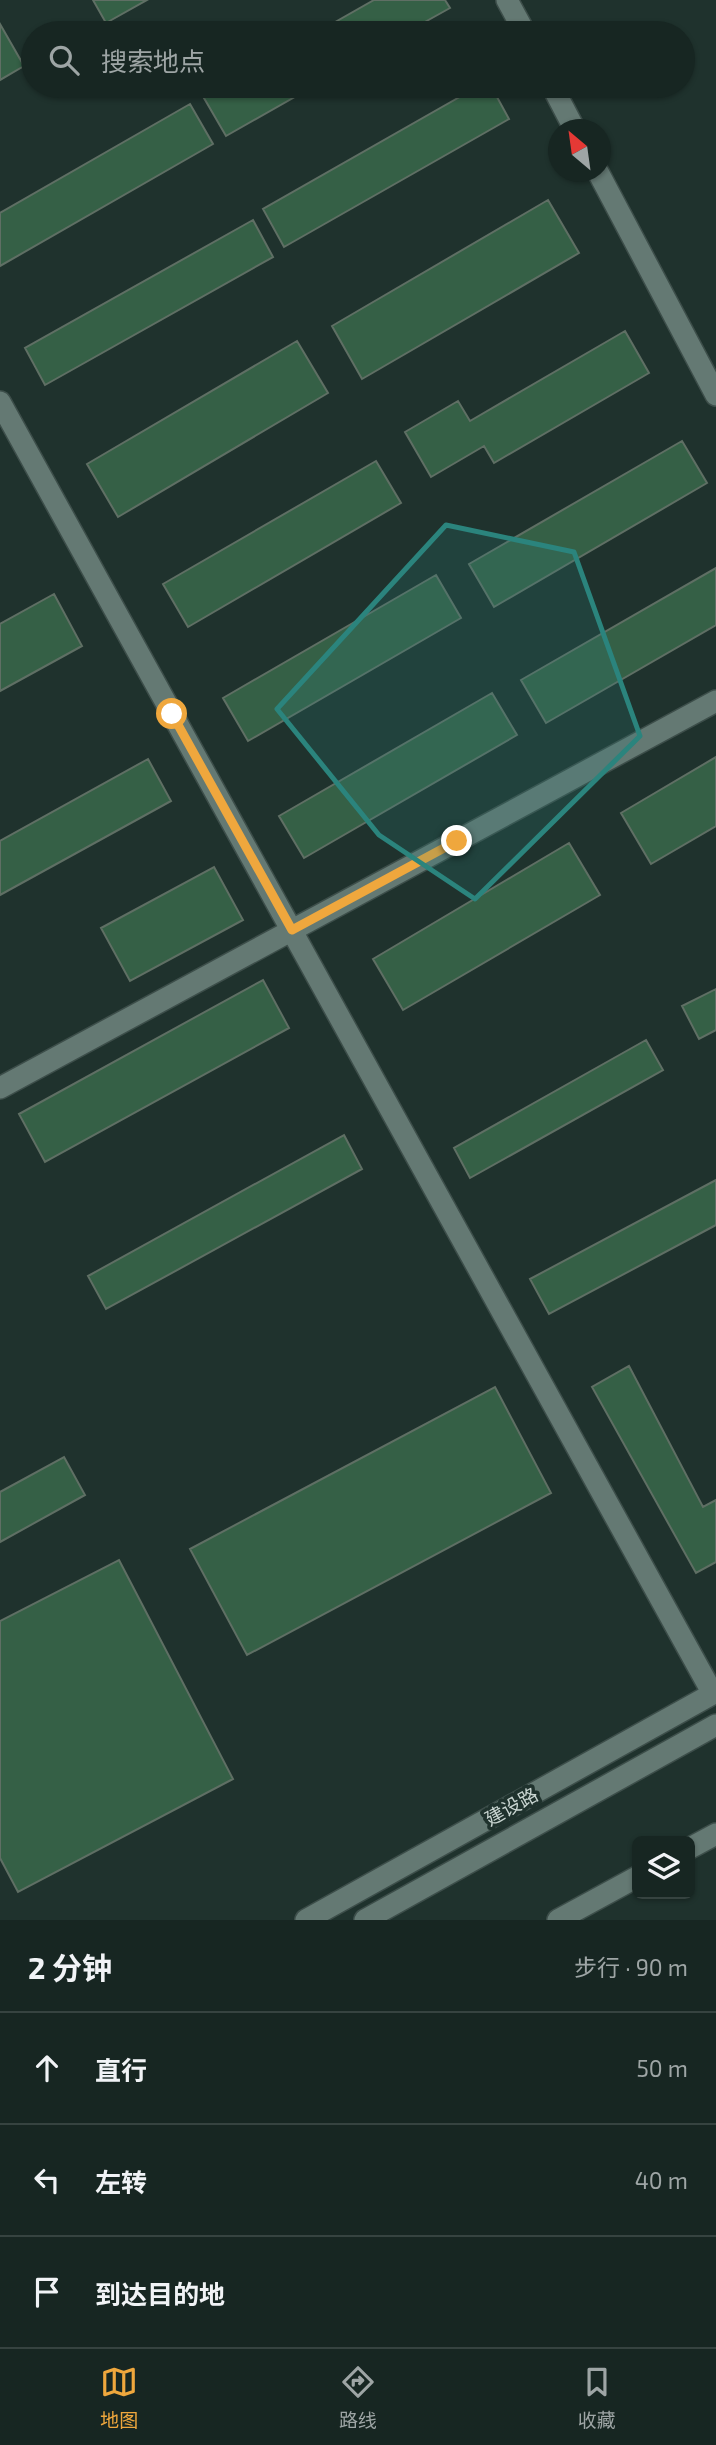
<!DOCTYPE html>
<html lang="zh">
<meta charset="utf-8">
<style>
body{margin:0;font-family:"Exo 2","Noto Sans SC",sans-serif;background:#24322f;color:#f1f3f6}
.controls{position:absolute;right:21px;bottom:21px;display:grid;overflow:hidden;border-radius:10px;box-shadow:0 2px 5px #0004}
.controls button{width:63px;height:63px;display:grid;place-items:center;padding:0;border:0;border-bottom:2px solid #364340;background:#172622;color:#f1f3f6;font:35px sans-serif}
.compass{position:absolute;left:548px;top:119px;width:63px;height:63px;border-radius:50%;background:#172622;box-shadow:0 2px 5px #0004;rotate:331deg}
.stop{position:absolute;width:21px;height:21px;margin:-16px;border:5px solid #efa73d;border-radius:50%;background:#fff}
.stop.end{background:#efa73d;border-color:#fff;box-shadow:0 2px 7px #0008}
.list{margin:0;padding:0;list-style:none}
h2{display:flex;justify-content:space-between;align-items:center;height:91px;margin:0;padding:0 28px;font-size:30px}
h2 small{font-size:23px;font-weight:400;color:#9ea5a5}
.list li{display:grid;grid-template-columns:46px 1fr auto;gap:21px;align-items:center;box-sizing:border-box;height:112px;padding:0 28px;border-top:2px solid #364340}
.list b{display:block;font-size:26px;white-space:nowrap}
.list em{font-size:23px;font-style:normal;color:#9ea5a5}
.icon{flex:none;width:38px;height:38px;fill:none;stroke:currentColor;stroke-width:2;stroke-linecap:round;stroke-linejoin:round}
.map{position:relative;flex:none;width:716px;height:1920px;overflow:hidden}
.search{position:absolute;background:#172622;box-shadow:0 2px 5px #0004;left:21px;right:21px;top:21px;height:77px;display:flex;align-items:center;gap:18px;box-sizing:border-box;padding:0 24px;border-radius:38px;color:#9ea5a5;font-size:26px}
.sheet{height:427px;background:#172622}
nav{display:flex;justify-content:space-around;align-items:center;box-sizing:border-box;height:98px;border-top:2px solid #364340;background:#172622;font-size:19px;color:#9ea5a5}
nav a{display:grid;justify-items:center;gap:4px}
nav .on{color:#efa73d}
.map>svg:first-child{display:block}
.building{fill:#356046;stroke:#5f6f64;stroke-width:2}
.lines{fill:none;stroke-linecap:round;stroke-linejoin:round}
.minor-casing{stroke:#3d4e4a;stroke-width:24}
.minor{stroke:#647973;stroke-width:21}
.route{stroke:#efa73d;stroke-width:9}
.marked{fill:#2b847d;fill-opacity:0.2;stroke:#2b847d;stroke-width:5;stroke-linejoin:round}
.labels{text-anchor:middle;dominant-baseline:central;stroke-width:7;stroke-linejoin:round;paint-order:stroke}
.street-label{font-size:19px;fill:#c9d5d1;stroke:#1f322d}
</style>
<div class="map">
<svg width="716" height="1920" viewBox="0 0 716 1920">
<rect width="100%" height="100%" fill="#1f322d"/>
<path class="building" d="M 93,0 L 147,0 L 106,23 Z
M 374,0 L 445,0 L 450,8 L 405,33 L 316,33 Z
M 0,24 L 24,66 L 0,80 Z
M 225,86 L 314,86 L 226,136 L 204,98 Z
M 479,86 L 491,86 L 509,119 L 284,247 L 263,209 Z
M 190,104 L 213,144 L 0,266 L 0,213 Z
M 548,200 L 579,253 L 362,379 L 332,326 Z
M 253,220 L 273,257 L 45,385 L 25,348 Z
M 625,331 L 649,373 L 494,463 L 484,446 L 431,477 L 405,432 L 458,401 L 470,421 Z
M 297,341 L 328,393 L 118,517 L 87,464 Z
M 682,441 L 707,483 L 494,607 L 469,564 Z
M 376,461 L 401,503 L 188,627 L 163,584 Z
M 716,568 L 716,625 L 546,723 L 521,680 Z
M 436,575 L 461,618 L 248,741 L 223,698 Z
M 54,594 L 82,646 L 0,691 L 0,624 Z
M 492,693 L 517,735 L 304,858 L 279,816 Z
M 716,757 L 716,826 L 651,864 L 621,813 Z
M 148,759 L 171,801 L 0,895 L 0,841 Z
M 569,843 L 600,895 L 403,1010 L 373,959 Z
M 214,867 L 243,920 L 130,981 L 101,928 Z
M 263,980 L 289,1028 L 45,1162 L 19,1114 Z
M 716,989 L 716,1030 L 699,1039 L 682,1006 Z
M 646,1040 L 663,1070 L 470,1178 L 454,1148 Z
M 344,1135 L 362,1169 L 106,1309 L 88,1276 Z
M 716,1180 L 716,1225 L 549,1314 L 530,1279 Z
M 629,1366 L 703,1507 L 716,1500 L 716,1562 L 696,1573 L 592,1387 Z
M 495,1387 L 551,1493 L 247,1655 L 190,1549 Z
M 64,1457 L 85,1495 L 0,1542 L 0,1492 Z
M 119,1560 L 233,1779 L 18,1892 L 0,1858 L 0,1621 Z"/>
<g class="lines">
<defs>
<path id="minor" d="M 507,0 L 525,33
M 552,86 L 575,130
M 598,172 L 716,395
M 0,402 L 713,1694
M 0,1088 L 716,701
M 690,1848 L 716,1834
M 306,1920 L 716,1692
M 365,1920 L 716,1725
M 558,1920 L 637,1877"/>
</defs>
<use href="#minor" class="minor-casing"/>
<use href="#minor" class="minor"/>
</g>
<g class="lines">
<path class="route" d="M 172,714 L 292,930 L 457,841"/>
</g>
<path class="marked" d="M 446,525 L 574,552 L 640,736 L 475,899 L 379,835 L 277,709 Z"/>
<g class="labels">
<g class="street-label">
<text transform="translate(511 1806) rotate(-29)">建设路</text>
</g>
</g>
</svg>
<div class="controls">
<button><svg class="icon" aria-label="layers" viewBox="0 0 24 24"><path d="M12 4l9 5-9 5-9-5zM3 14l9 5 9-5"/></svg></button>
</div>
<svg class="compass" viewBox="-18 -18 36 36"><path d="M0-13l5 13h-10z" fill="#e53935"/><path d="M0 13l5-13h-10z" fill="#9ea5a5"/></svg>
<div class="stop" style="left:172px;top:714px"></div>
<div class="stop end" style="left:457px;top:841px"></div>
<div class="search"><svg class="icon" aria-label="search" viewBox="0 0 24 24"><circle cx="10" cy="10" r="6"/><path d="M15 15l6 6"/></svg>搜索地点</div>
</div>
<section class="sheet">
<h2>2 分钟<small>步行 · 90 m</small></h2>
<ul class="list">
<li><svg class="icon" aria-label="ahead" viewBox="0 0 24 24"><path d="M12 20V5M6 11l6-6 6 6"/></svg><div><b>直行</b></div><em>50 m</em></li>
<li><svg class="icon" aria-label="left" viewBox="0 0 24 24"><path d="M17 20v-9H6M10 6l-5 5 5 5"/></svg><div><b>左转</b></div><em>40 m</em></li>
<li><svg class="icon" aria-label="arrive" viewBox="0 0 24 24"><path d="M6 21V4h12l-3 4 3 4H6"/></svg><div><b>到达目的地</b></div></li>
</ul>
</section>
<nav>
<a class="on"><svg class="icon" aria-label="map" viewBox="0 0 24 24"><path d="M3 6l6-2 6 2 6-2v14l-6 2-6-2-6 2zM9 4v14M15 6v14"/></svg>地图</a>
<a><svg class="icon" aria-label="directions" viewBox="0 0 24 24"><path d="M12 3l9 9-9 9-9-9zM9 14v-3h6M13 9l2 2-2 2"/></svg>路线</a>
<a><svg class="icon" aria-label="saved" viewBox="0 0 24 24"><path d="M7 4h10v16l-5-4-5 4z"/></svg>收藏</a>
</nav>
